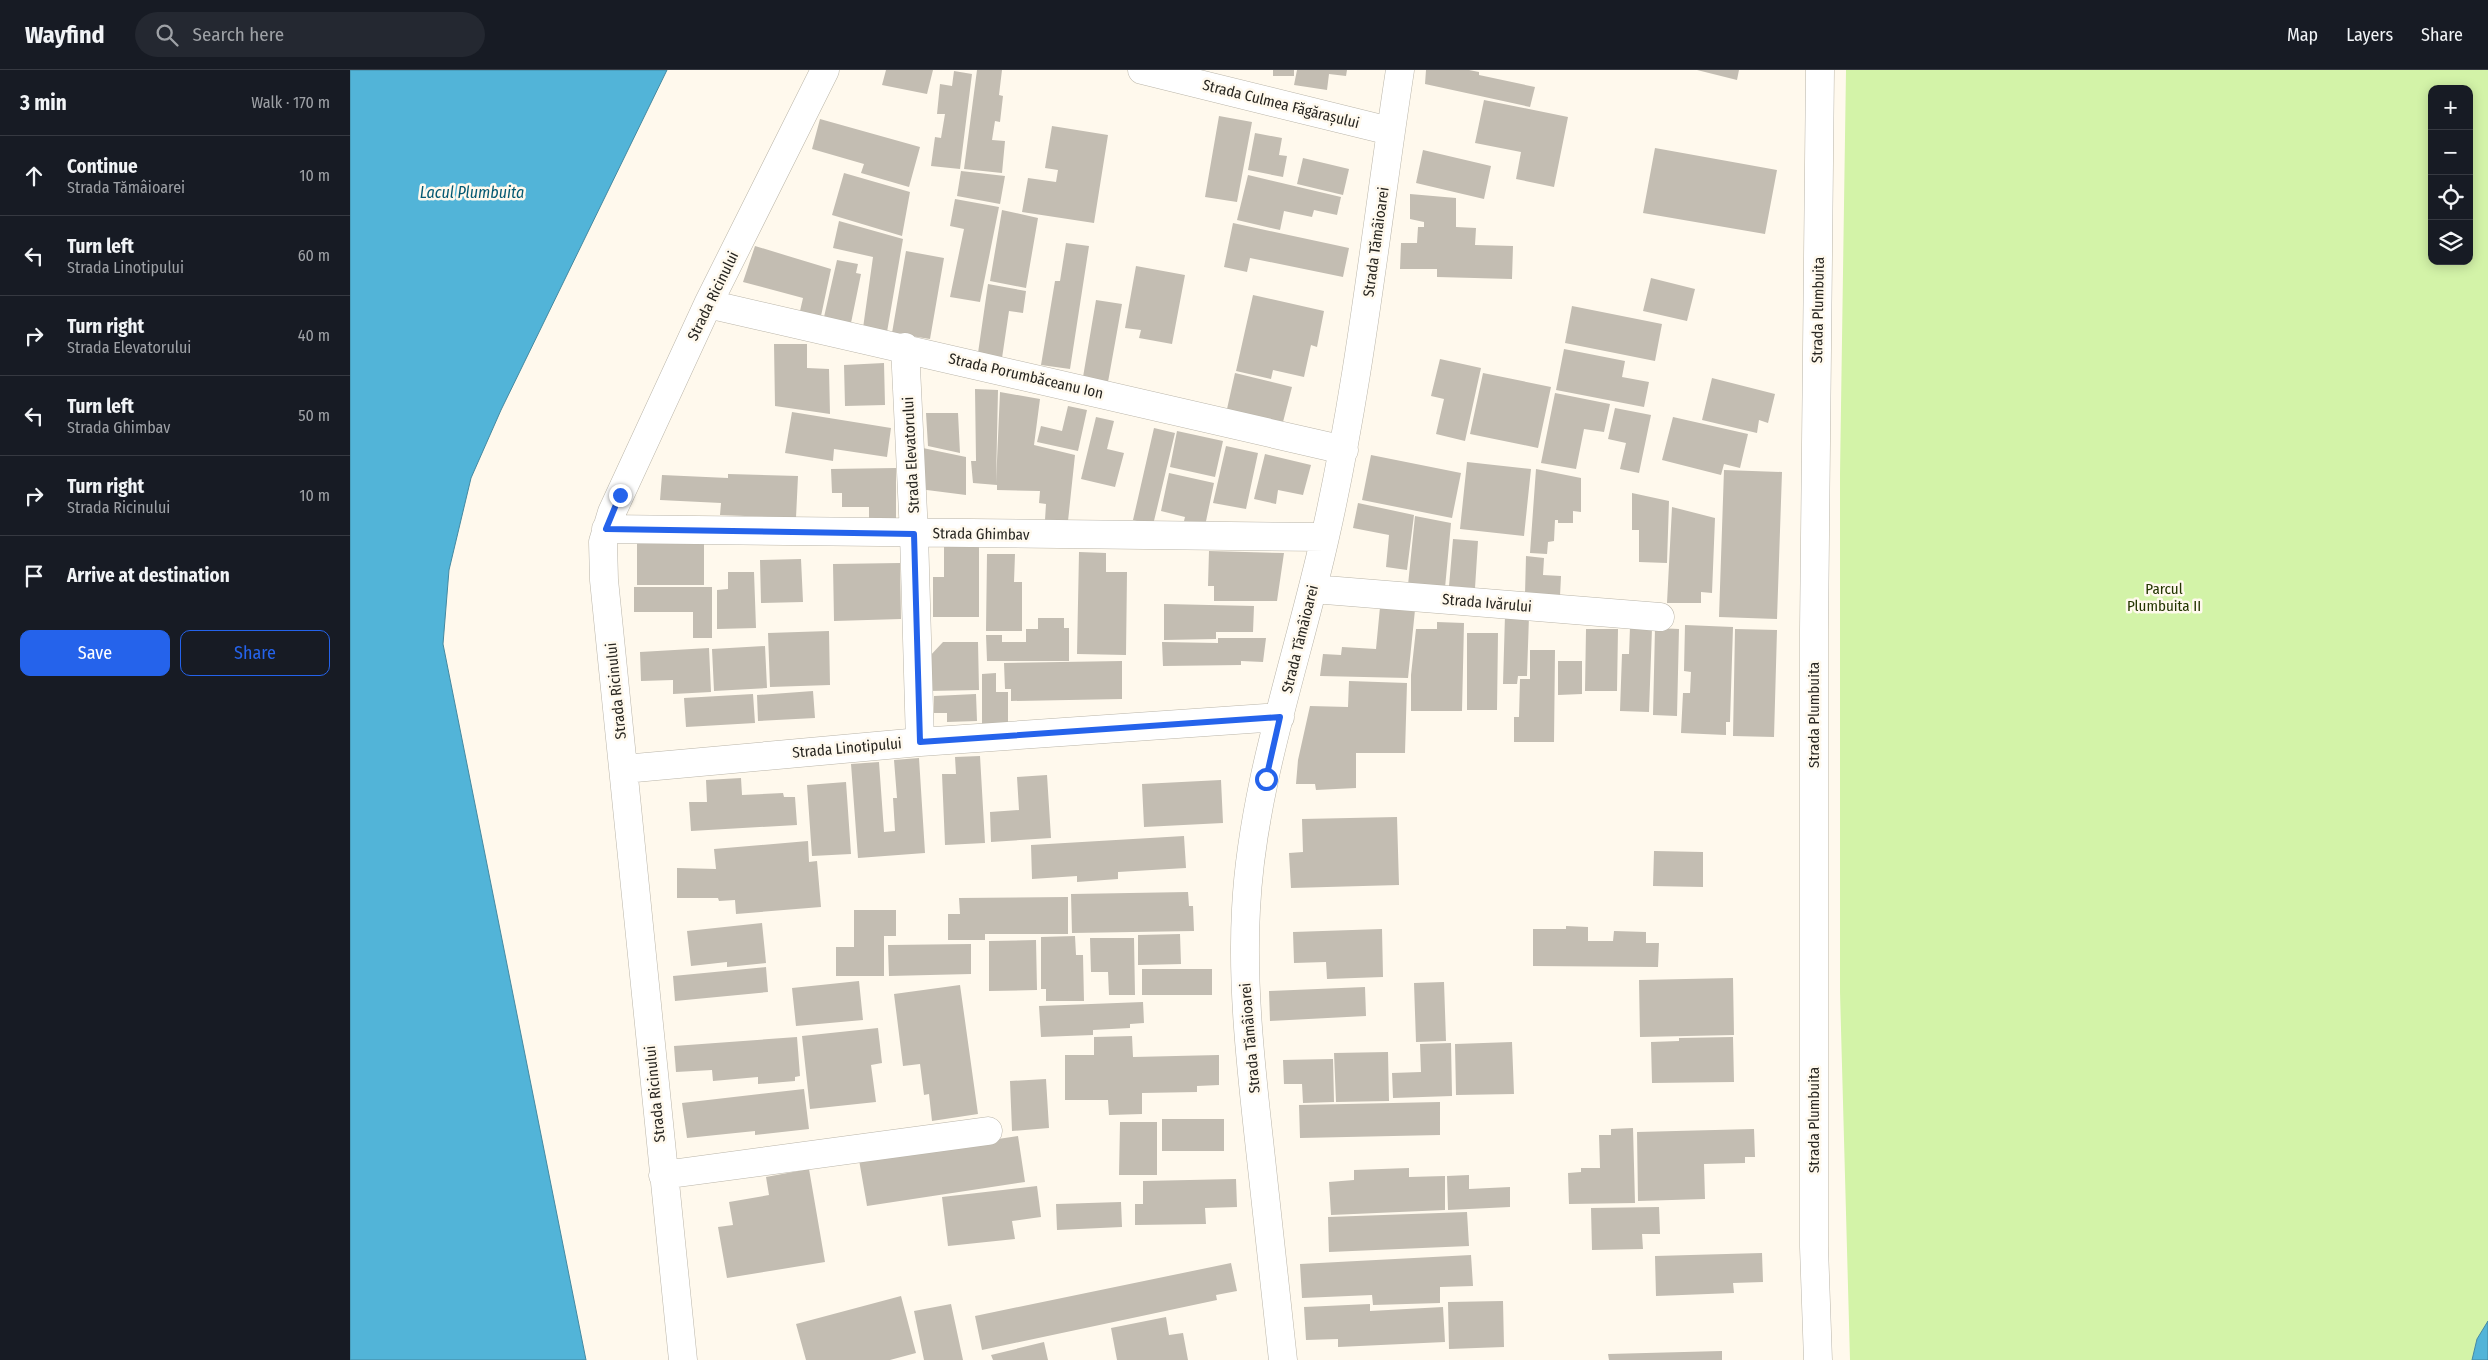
<!DOCTYPE html>
<meta charset="utf-8">
<style>
body{margin:0;font-family:"Fira Sans Condensed",sans-serif;background:#242831;color:#f1f3f6}
.controls{position:absolute;right:15px;top:15px;display:grid;overflow:hidden;border-radius:10px;box-shadow:0 2px 12px #0003}
.controls button{width:45px;height:45px;display:grid;place-items:center;padding:0;border:0;border-bottom:1px solid #363941;background:#171b24;color:#f1f3f6;font:25px sans-serif}
.stop{position:absolute;width:15px;height:15px;margin:-11px;border:4px solid #2563eb;border-radius:50%;background:#fff}
.stop.end{background:#2563eb;border-color:#fff;box-shadow:0 1px 5px #0008}
.list{margin:0;padding:0;list-style:none}
h2{display:flex;justify-content:space-between;align-items:center;height:65px;margin:0;padding:0 20px;font-size:21px}
h2 small{font-size:16px;font-weight:400;color:#9ea1a6}
.list li{display:grid;grid-template-columns:32px 1fr auto;gap:15px;align-items:center;box-sizing:border-box;height:80px;padding:0 20px;border-top:1px solid #363941}
.list b{display:block;font-size:19px;white-space:nowrap}
.list p{margin:0;font-size:16px;white-space:nowrap;color:#9ea1a6}
.list em{font-size:16px;font-style:normal;color:#9ea1a6}
.actions{display:flex;gap:10px;padding:15px 20px}
.actions a{flex:1;padding:11px 0;border:1px solid #2563eb;border-radius:10px;text-align:center;font-size:18px;color:#2563eb}
.actions .main{background:#2563eb;color:#fff}
.icon{flex:none;width:28px;height:28px;fill:none;stroke:currentColor;stroke-width:2;stroke-linecap:round;stroke-linejoin:round}
.map{position:relative;flex:none;width:2138px;height:1290px;overflow:hidden}
header{display:flex;align-items:center;gap:30px;box-sizing:border-box;height:70px;padding:0 25px;background:#171b24;border-bottom:1px solid #363941}
header strong{font-size:24px}
nav{display:flex;gap:28px;margin-inline-start:auto;font-size:18px}
.search{width:350px;height:45px;background:#242831;display:flex;align-items:center;gap:12px;box-sizing:border-box;padding:0 18px;border-radius:28px;color:#9ea1a6;font-size:19px}
main{display:flex}
aside{flex:1;background:#171b24}
.map>svg:first-child{display:block}
.green{fill:#d3f3a8;fill-rule:evenodd}
.water{fill:#52b4d8;stroke:#4589a1}
.building{fill:#c3bdb2}
.lines{fill:none;stroke-linecap:round;stroke-linejoin:round}
.street-casing{stroke:#bab5a9;stroke-width:29}
.street{stroke:#fff;stroke-width:28}
.route{stroke:#2563eb;stroke-width:6}
.labels{text-anchor:middle;dominant-baseline:central;stroke-width:5;stroke-linejoin:round;paint-order:stroke}
.street-label{font-size:15px;fill:#282621;stroke:#fff9ed}
.park-label{font-size:15px;fill:#233500;stroke:#fff9ed}
.water-label{font-size:16px;font-style:italic;fill:#045972;stroke:#fff9ed}
</style>
<header>
<strong>Wayfind</strong>
<div class="search"><svg class="icon" aria-label="search" viewBox="0 0 24 24"><circle cx="10" cy="10" r="6"/><path d="M15 15l6 6"/></svg>Search here</div>
<nav><a>Map</a><a>Layers</a><a>Share</a></nav>
</header>
<main>
<aside>
<h2>3 min<small>Walk · 170 m</small></h2>
<ul class="list">
<li><svg class="icon" aria-label="ahead" viewBox="0 0 24 24"><path d="M12 20V5M6 11l6-6 6 6"/></svg><div><b>Continue</b><p>Strada Tămâioarei</p></div><em>10 m</em></li>
<li><svg class="icon" aria-label="left" viewBox="0 0 24 24"><path d="M17 20v-9H6M10 6l-5 5 5 5"/></svg><div><b>Turn left</b><p>Strada Linotipului</p></div><em>60 m</em></li>
<li><svg class="icon" aria-label="right" viewBox="0 0 24 24"><path d="M7 20v-9h11M14 6l5 5-5 5"/></svg><div><b>Turn right</b><p>Strada Elevatorului</p></div><em>40 m</em></li>
<li><svg class="icon" aria-label="left" viewBox="0 0 24 24"><path d="M17 20v-9H6M10 6l-5 5 5 5"/></svg><div><b>Turn left</b><p>Strada Ghimbav</p></div><em>50 m</em></li>
<li><svg class="icon" aria-label="right" viewBox="0 0 24 24"><path d="M7 20v-9h11M14 6l5 5-5 5"/></svg><div><b>Turn right</b><p>Strada Ricinului</p></div><em>10 m</em></li>
<li><svg class="icon" aria-label="arrive" viewBox="0 0 24 24"><path d="M6 21V4h12l-3 4 3 4H6"/></svg><div><b>Arrive at destination</b></div></li>
</ul>
<div class="actions"><a class="main">Save</a><a>Share</a></div>
</aside>
<div class="map">
<svg width="2138" height="1290" viewBox="0 0 2138 1290">
<rect width="100%" height="100%" fill="#fff9ed"/>
<path class="green" d="M 1496,0 L 2138,0 L 2138,1251 L 2127,1269 L 2122,1290 L 1500,1290 L 1490,922 L 1490,405 ZM 2082,19 L 2119,19 L 2119,191 L 2082,191 Z"/>
<path class="water" d="M 0,0 L 317,0 L 151,340 L 121,408 L 99,500 L 93,574 L 236,1290 L 0,1290 Z
M 2138,1251 L 2138,1290 L 2122,1290 L 2127,1269 Z"/>
<path class="building" d="M 536,0 L 583,0 L 577,24 L 532,15 Z
M 627,0 L 652,0 L 649,25 L 653,26 L 650,52 L 645,51 L 642,70 L 655,71 L 652,103 L 614,99 Z
M 923,0 L 944,0 L 944,6 L 923,6 Z
M 947,0 L 997,0 L 996,6 L 979,4 L 977,20 L 944,15 Z
M 1076,0 L 1119,0 L 1129,2 L 1129,5 L 1185,17 L 1180,37 L 1075,14 Z
M 1347,0 L 1389,0 L 1387,10 Z
M 604,1 L 622,4 L 610,99 L 581,96 L 585,67 L 591,68 L 595,44 L 587,44 L 590,14 L 602,16 Z
M 1134,30 L 1218,47 L 1204,117 L 1166,109 L 1171,82 L 1125,73 Z
M 869,46 L 902,52 L 887,132 L 855,127 Z
M 470,49 L 570,77 L 559,117 L 511,103 L 514,94 L 462,79 Z
M 702,56 L 758,65 L 744,153 L 672,142 L 678,108 L 706,112 L 708,100 L 695,98 Z
M 905,63 L 932,68 L 929,85 L 937,86 L 933,107 L 898,100 Z
M 1305,78 L 1427,100 L 1415,164 L 1293,143 Z
M 1073,80 L 1141,96 L 1134,129 L 1066,113 Z
M 953,88 L 999,99 L 993,125 L 947,114 Z
M 611,101 L 655,106 L 650,134 L 607,126 Z
M 494,103 L 560,122 L 552,166 L 482,145 Z
M 898,105 L 991,127 L 987,145 L 964,140 L 962,147 L 934,141 L 930,160 L 887,150 Z
M 1060,124 L 1106,128 L 1106,157 L 1126,158 L 1125,175 L 1163,176 L 1162,209 L 1087,207 L 1087,199 L 1050,199 L 1051,173 L 1067,173 L 1068,157 L 1074,157 L 1074,152 L 1060,149 Z
M 605,129 L 649,137 L 630,232 L 600,227 L 614,159 L 600,156 Z
M 652,140 L 688,148 L 676,218 L 640,211 Z
M 489,151 L 553,169 L 537,262 L 513,258 L 523,187 L 483,178 Z
M 883,153 L 999,178 L 993,207 L 900,188 L 897,202 L 874,197 Z
M 716,173 L 739,176 L 720,299 L 691,295 L 705,211 L 710,211 Z
M 405,176 L 481,199 L 471,246 L 450,241 L 453,228 L 393,212 Z
M 556,181 L 594,188 L 580,269 L 542,263 Z
M 487,190 L 508,194 L 506,203 L 511,204 L 501,253 L 474,247 Z
M 786,196 L 835,205 L 822,274 L 789,268 L 791,260 L 775,258 Z
M 1301,208 L 1345,219 L 1337,251 L 1293,241 Z
M 638,214 L 676,221 L 673,243 L 659,241 L 652,288 L 628,283 Z
M 903,225 L 974,241 L 967,277 L 961,275 L 954,307 L 923,300 L 921,309 L 886,301 Z
M 746,230 L 772,234 L 758,312 L 733,307 Z
M 1222,236 L 1312,254 L 1305,291 L 1215,273 Z
M 424,274 L 457,274 L 457,298 L 479,299 L 480,344 L 425,336 Z
M 1214,279 L 1275,291 L 1272,307 L 1299,312 L 1294,337 L 1206,320 Z
M 1090,289 L 1131,298 L 1115,371 L 1086,364 L 1094,329 L 1081,326 Z
M 534,293 L 535,335 L 495,336 L 494,295 Z
M 885,303 L 942,317 L 933,352 L 877,339 Z
M 1133,303 L 1201,317 L 1188,378 L 1120,364 Z
M 1362,308 L 1425,324 L 1418,353 L 1409,350 L 1407,363 L 1352,350 Z
M 625,319 L 648,320 L 646,413 L 650,322 L 690,329 L 684,375 L 725,385 L 718,451 L 695,450 L 696,434 L 689,433 L 690,421 L 647,420 L 647,415 L 623,413 L 621,391 L 626,391 Z
M 1205,323 L 1260,334 L 1254,362 L 1234,359 L 1226,399 L 1191,393 Z
M 718,336 L 737,340 L 728,381 L 687,372 L 691,356 L 712,361 Z
M 1265,338 L 1301,345 L 1289,403 L 1270,399 L 1276,373 L 1258,369 Z
M 442,342 L 541,358 L 537,387 L 484,379 L 483,391 L 435,383 Z
M 576,343 L 608,343 L 610,383 L 578,376 Z
M 746,347 L 764,351 L 757,379 L 774,383 L 765,417 L 731,409 Z
M 1323,347 L 1398,364 L 1390,398 L 1374,394 L 1371,405 L 1312,390 Z
M 804,358 L 825,363 L 803,455 L 783,450 Z
M 827,361 L 873,371 L 865,407 L 820,397 Z
M 876,376 L 908,383 L 896,439 L 863,433 Z
M 568,377 L 616,387 L 616,425 L 569,419 Z
M 915,384 L 961,395 L 953,425 L 928,420 L 926,434 L 904,429 Z
M 1021,385 L 1111,403 L 1102,448 L 1012,430 Z
M 1117,392 L 1181,399 L 1174,466 L 1110,459 Z
M 546,398 L 546,455 L 519,455 L 519,437 L 492,437 L 492,423 L 482,423 L 481,399 Z
M 1186,399 L 1231,408 L 1231,442 L 1223,441 L 1223,453 L 1208,453 L 1208,450 L 1205,450 L 1204,471 L 1198,472 L 1197,484 L 1180,483 Z
M 1374,400 L 1432,402 L 1427,549 L 1369,547 Z
M 819,403 L 864,413 L 855,456 L 834,451 L 835,447 L 811,441 Z
M 378,404 L 448,406 L 446,448 L 370,445 L 371,433 L 310,430 L 312,405 L 378,408 Z
M 1282,423 L 1319,431 L 1317,493 L 1289,492 L 1289,460 L 1282,460 Z
M 1008,433 L 1064,445 L 1057,500 L 1036,497 L 1039,465 L 1003,458 Z
M 1322,437 L 1365,448 L 1362,523 L 1351,522 L 1351,533 L 1317,533 Z
M 1065,446 L 1101,453 L 1095,518 L 1058,515 Z
M 287,467 L 354,467 L 354,515 L 287,515 Z
M 1103,469 L 1128,471 L 1125,518 L 1099,516 Z
M 594,475 L 629,475 L 629,547 L 583,547 L 583,507 L 594,507 Z
M 859,481 L 934,483 L 927,531 L 864,531 L 864,516 L 858,516 Z
M 729,482 L 756,483 L 756,502 L 777,502 L 776,585 L 727,584 Z
M 637,484 L 665,484 L 664,512 L 672,512 L 672,561 L 636,561 Z
M 1176,486 L 1194,488 L 1193,505 L 1211,506 L 1210,526 L 1175,524 Z
M 451,489 L 453,532 L 411,533 L 410,490 Z
M 550,493 L 551,549 L 484,551 L 483,494 Z
M 378,502 L 404,502 L 406,558 L 367,559 L 367,520 L 378,519 Z
M 284,517 L 362,517 L 362,568 L 343,568 L 343,542 L 284,542 Z
M 814,534 L 904,536 L 903,562 L 866,562 L 866,569 L 814,570 Z
M 1030,537 L 1065,540 L 1058,608 L 970,606 L 973,584 L 991,585 L 992,577 L 1026,579 Z
M 1155,545 L 1179,546 L 1177,606 L 1168,606 L 1167,614 L 1153,614 Z
M 688,548 L 714,548 L 714,558 L 719,558 L 719,591 L 637,591 L 636,565 L 652,565 L 652,572 L 676,572 L 676,559 L 688,559 Z
M 1087,552 L 1114,553 L 1112,641 L 1061,641 L 1061,605 L 1066,559 L 1087,559 Z
M 1335,555 L 1383,557 L 1380,652 L 1376,652 L 1376,665 L 1331,663 L 1333,623 L 1340,623 L 1341,602 L 1334,601 Z
M 1280,557 L 1302,558 L 1299,642 L 1270,641 L 1272,584 L 1279,584 Z
M 1305,558 L 1329,559 L 1327,646 L 1303,645 Z
M 1236,559 L 1268,559 L 1267,621 L 1235,621 Z
M 1385,559 L 1427,560 L 1424,667 L 1383,666 Z
M 479,561 L 480,615 L 420,617 L 418,563 Z
M 1117,563 L 1148,563 L 1147,640 L 1117,640 Z
M 868,568 L 916,568 L 913,592 L 891,591 L 891,595 L 813,596 L 812,572 L 868,573 Z
M 593,572 L 628,572 L 629,620 L 578,621 L 578,588 Z
M 415,576 L 417,618 L 364,621 L 362,579 Z
M 359,578 L 361,622 L 323,624 L 323,610 L 291,611 L 290,582 Z
M 1180,580 L 1205,580 L 1204,672 L 1164,672 L 1164,647 L 1169,647 L 1170,609 L 1180,609 Z
M 772,591 L 772,629 L 661,631 L 661,619 L 655,619 L 654,593 Z
M 1208,591 L 1232,591 L 1232,624 L 1208,625 Z
M 646,603 L 646,622 L 658,622 L 658,656 L 632,656 L 632,604 Z
M 999,611 L 1057,613 L 1055,683 L 1006,683 L 1006,718 L 966,720 L 965,714 L 946,714 L 948,690 L 960,636 L 998,637 Z
M 463,621 L 465,648 L 408,651 L 407,625 Z
M 403,624 L 405,653 L 336,657 L 334,628 Z
M 626,624 L 627,651 L 597,652 L 597,643 L 584,643 L 584,626 Z
M 630,686 L 635,773 L 595,775 L 592,704 L 606,704 L 605,687 Z
M 569,688 L 575,783 L 508,788 L 501,694 L 529,692 L 534,762 L 545,761 L 543,728 L 547,728 L 544,690 Z
M 697,705 L 701,768 L 641,772 L 640,742 L 669,740 L 667,707 Z
M 391,708 L 392,725 L 433,723 L 434,727 L 445,727 L 447,755 L 341,761 L 339,732 L 357,732 L 356,710 Z
M 871,710 L 873,753 L 794,757 L 792,714 Z
M 496,712 L 501,784 L 462,786 L 457,715 Z
M 1047,747 L 1049,815 L 941,818 L 939,783 L 953,782 L 952,749 Z
M 834,766 L 836,798 L 768,802 L 768,809 L 727,812 L 727,806 L 682,809 L 681,775 Z
M 458,771 L 459,792 L 467,791 L 471,837 L 386,844 L 385,830 L 369,831 L 368,828 L 327,828 L 327,798 L 366,799 L 364,779 Z
M 1304,781 L 1353,782 L 1353,817 L 1303,816 Z
M 838,822 L 839,836 L 843,836 L 844,861 L 722,863 L 721,824 Z
M 718,827 L 718,864 L 635,864 L 635,870 L 598,870 L 598,844 L 610,844 L 609,828 Z
M 504,840 L 546,840 L 546,866 L 534,866 L 534,906 L 486,906 L 486,877 L 504,877 Z
M 412,853 L 416,893 L 377,897 L 377,892 L 341,896 L 337,861 Z
M 1216,856 L 1238,857 L 1238,871 L 1263,871 L 1264,861 L 1296,862 L 1296,873 L 1309,873 L 1308,897 L 1183,896 L 1183,859 L 1216,859 Z
M 1032,859 L 1033,907 L 977,909 L 976,892 L 944,893 L 943,862 Z
M 830,864 L 831,894 L 788,895 L 788,865 Z
M 725,866 L 726,885 L 733,885 L 734,931 L 696,931 L 696,919 L 691,919 L 691,867 Z
M 740,868 L 784,868 L 785,925 L 759,925 L 758,902 L 741,902 Z
M 686,870 L 687,920 L 639,921 L 639,871 Z
M 621,874 L 621,904 L 539,906 L 538,875 Z
M 416,897 L 418,922 L 325,931 L 323,906 Z
M 792,899 L 862,899 L 862,925 L 792,925 Z
M 1383,908 L 1384,965 L 1290,967 L 1289,910 Z
M 509,911 L 513,950 L 446,956 L 442,918 Z
M 1094,912 L 1096,971 L 1066,972 L 1064,913 Z
M 610,915 L 628,1044 L 582,1051 L 579,1024 L 574,1025 L 570,994 L 553,996 L 544,924 Z
M 1015,917 L 1016,946 L 920,951 L 919,921 Z
M 793,932 L 794,953 L 780,954 L 780,958 L 743,960 L 743,965 L 691,967 L 689,936 Z
M 528,958 L 532,993 L 521,995 L 526,1032 L 460,1039 L 452,966 Z
M 782,966 L 783,987 L 869,985 L 869,1015 L 847,1016 L 847,1022 L 792,1023 L 792,1044 L 759,1045 L 758,1030 L 715,1030 L 715,985 L 744,985 L 744,967 Z
M 447,967 L 450,1006 L 445,1007 L 445,1011 L 408,1014 L 408,1007 L 363,1011 L 362,1000 L 326,1002 L 324,976 Z
M 1383,967 L 1384,1012 L 1302,1013 L 1301,972 L 1329,971 L 1329,968 Z
M 1162,972 L 1164,1024 L 1106,1025 L 1105,974 Z
M 1101,973 L 1102,1026 L 1043,1028 L 1042,1003 L 1071,1002 L 1070,974 Z
M 1038,982 L 1039,1031 L 986,1032 L 984,983 Z
M 983,989 L 984,1032 L 953,1033 L 952,1014 L 934,1014 L 933,990 Z
M 696,1009 L 699,1058 L 662,1061 L 660,1011 Z
M 454,1019 L 459,1059 L 405,1065 L 405,1061 L 337,1068 L 332,1033 Z
M 1090,1032 L 1090,1065 L 950,1068 L 949,1035 Z
M 812,1049 L 874,1049 L 874,1081 L 812,1081 Z
M 770,1052 L 807,1052 L 807,1105 L 769,1105 Z
M 1283,1058 L 1285,1133 L 1219,1134 L 1218,1103 L 1231,1102 L 1231,1098 L 1250,1098 L 1249,1065 L 1261,1065 L 1261,1059 Z
M 1404,1059 L 1405,1087 L 1395,1087 L 1395,1093 L 1354,1094 L 1355,1129 L 1288,1131 L 1287,1062 Z
M 668,1066 L 675,1112 L 517,1136 L 509,1090 Z
M 1059,1098 L 1059,1107 L 1095,1106 L 1095,1140 L 981,1145 L 979,1112 L 1004,1110 L 1004,1100 Z
M 459,1099 L 475,1192 L 377,1208 L 368,1157 L 383,1155 L 379,1132 L 419,1125 L 416,1107 Z
M 1119,1105 L 1119,1119 L 1160,1117 L 1160,1137 L 1098,1140 L 1097,1106 Z
M 886,1109 L 887,1137 L 855,1138 L 856,1154 L 785,1155 L 785,1134 L 793,1134 L 793,1111 Z
M 687,1116 L 691,1147 L 662,1151 L 665,1169 L 598,1176 L 592,1127 Z
M 771,1132 L 772,1157 L 707,1160 L 706,1134 Z
M 1309,1137 L 1310,1164 L 1292,1164 L 1293,1179 L 1242,1180 L 1241,1138 Z
M 1117,1142 L 1119,1176 L 979,1182 L 978,1147 Z
M 1412,1183 L 1413,1212 L 1383,1213 L 1384,1223 L 1306,1226 L 1305,1186 Z
M 1121,1185 L 1123,1216 L 1090,1217 L 1090,1233 L 1023,1235 L 1022,1225 L 952,1228 L 950,1194 Z
M 881,1193 L 887,1221 L 866,1225 L 867,1230 L 632,1280 L 625,1246 Z
M 551,1226 L 566,1283 L 540,1290 L 456,1290 L 446,1254 Z
M 1153,1231 L 1154,1277 L 1099,1279 L 1098,1232 Z
M 601,1234 L 613,1290 L 574,1290 L 564,1241 Z
M 1020,1234 L 1020,1241 L 1093,1237 L 1095,1272 L 988,1277 L 988,1269 L 956,1270 L 954,1237 Z
M 816,1247 L 819,1265 L 833,1263 L 838,1290 L 767,1290 L 761,1258 Z
M 694,1272 L 698,1290 L 643,1290 L 641,1285 Z
M 1372,1281 L 1372,1290 L 1259,1290 L 1258,1284 Z"/>
<g class="lines">
<defs>
<path id="street" d="M 792,0 L 1040,61
M 358,234 L 994,380
M 555,277 L 564,464 L 570,672
M 256,459 L 975,467
M 963,519 L 1310,547
M 274,699 L 570,672 L 930,647
M 313,1105 L 638,1061
M 333,1290 L 254,510 L 253,472 L 262,442 L 358,234 L 475,0
M 933,1290 C 925,1214 917,1138 908,1061 C 900,988 892,913 896,839 C 902,715 948,588 975,467 C 1010,313 1026,156 1050,0
M 1468,1290 L 1464,1177 L 1464,560 L 1470,0"/>
</defs>
<use href="#street" class="street-casing"/>
<use href="#street" class="street"/>
</g>
<g class="lines">
<path class="route" d="M 270,425 L 256,459 L 564,464 L 570,672 L 930,647 L 916,709"/>
</g>
<g class="labels">
<g class="street-label">
<text transform="translate(931 34) rotate(14)">Strada Culmea Făgărașului</text>
<text transform="translate(1026 172) rotate(-82)">Strada Tămâioarei</text>
<text transform="translate(363 226) rotate(-64)">Strada Ricinului</text>
<text transform="translate(1468 240) rotate(-89)">Strada Plumbuita</text>
<text transform="translate(676 306) rotate(13)">Strada Porumbăceanu Ion</text>
<text transform="translate(561 385) rotate(-93)">Strada Elevatorului</text>
<text transform="translate(631 464) rotate(1)">Strada Ghimbav</text>
<text transform="translate(1137 533) rotate(5)">Strada Ivărului</text>
<text transform="translate(950 569) rotate(-76)">Strada Tămâioarei</text>
<text transform="translate(266 621) rotate(-96)">Strada Ricinului</text>
<text transform="translate(1464 645) rotate(-90)">Strada Plumbuita</text>
<text transform="translate(497 678) rotate(-5)">Strada Linotipului</text>
<text transform="translate(900 968) rotate(-95)">Strada Tămâioarei</text>
<text transform="translate(305 1024) rotate(-96)">Strada Ricinului</text>
<text transform="translate(1464 1050) rotate(-90)">Strada Plumbuita</text>
</g>
<g class="park-label">
<text x="1814" y="519">Parcul<tspan x="1814" dy="17">Plumbuita II</tspan></text>
</g>
<g class="water-label">
<text x="122" y="122">Lacul Plumbuita</text>
</g>
</g>
</svg>
<div class="controls">
<button>+</button>
<button>−</button>
<button><svg class="icon" aria-label="locate" viewBox="0 0 24 24"><circle cx="12" cy="12" r="6"/><path d="M12 2v4M12 18v4M2 12h4M18 12h4"/></svg></button>
<button><svg class="icon" aria-label="layers" viewBox="0 0 24 24"><path d="M12 4l9 5-9 5-9-5zM3 14l9 5 9-5"/></svg></button>
</div>
<div class="stop" style="left:916px;top:709px"></div>
<div class="stop end" style="left:270px;top:425px"></div>
</div>
</main>
